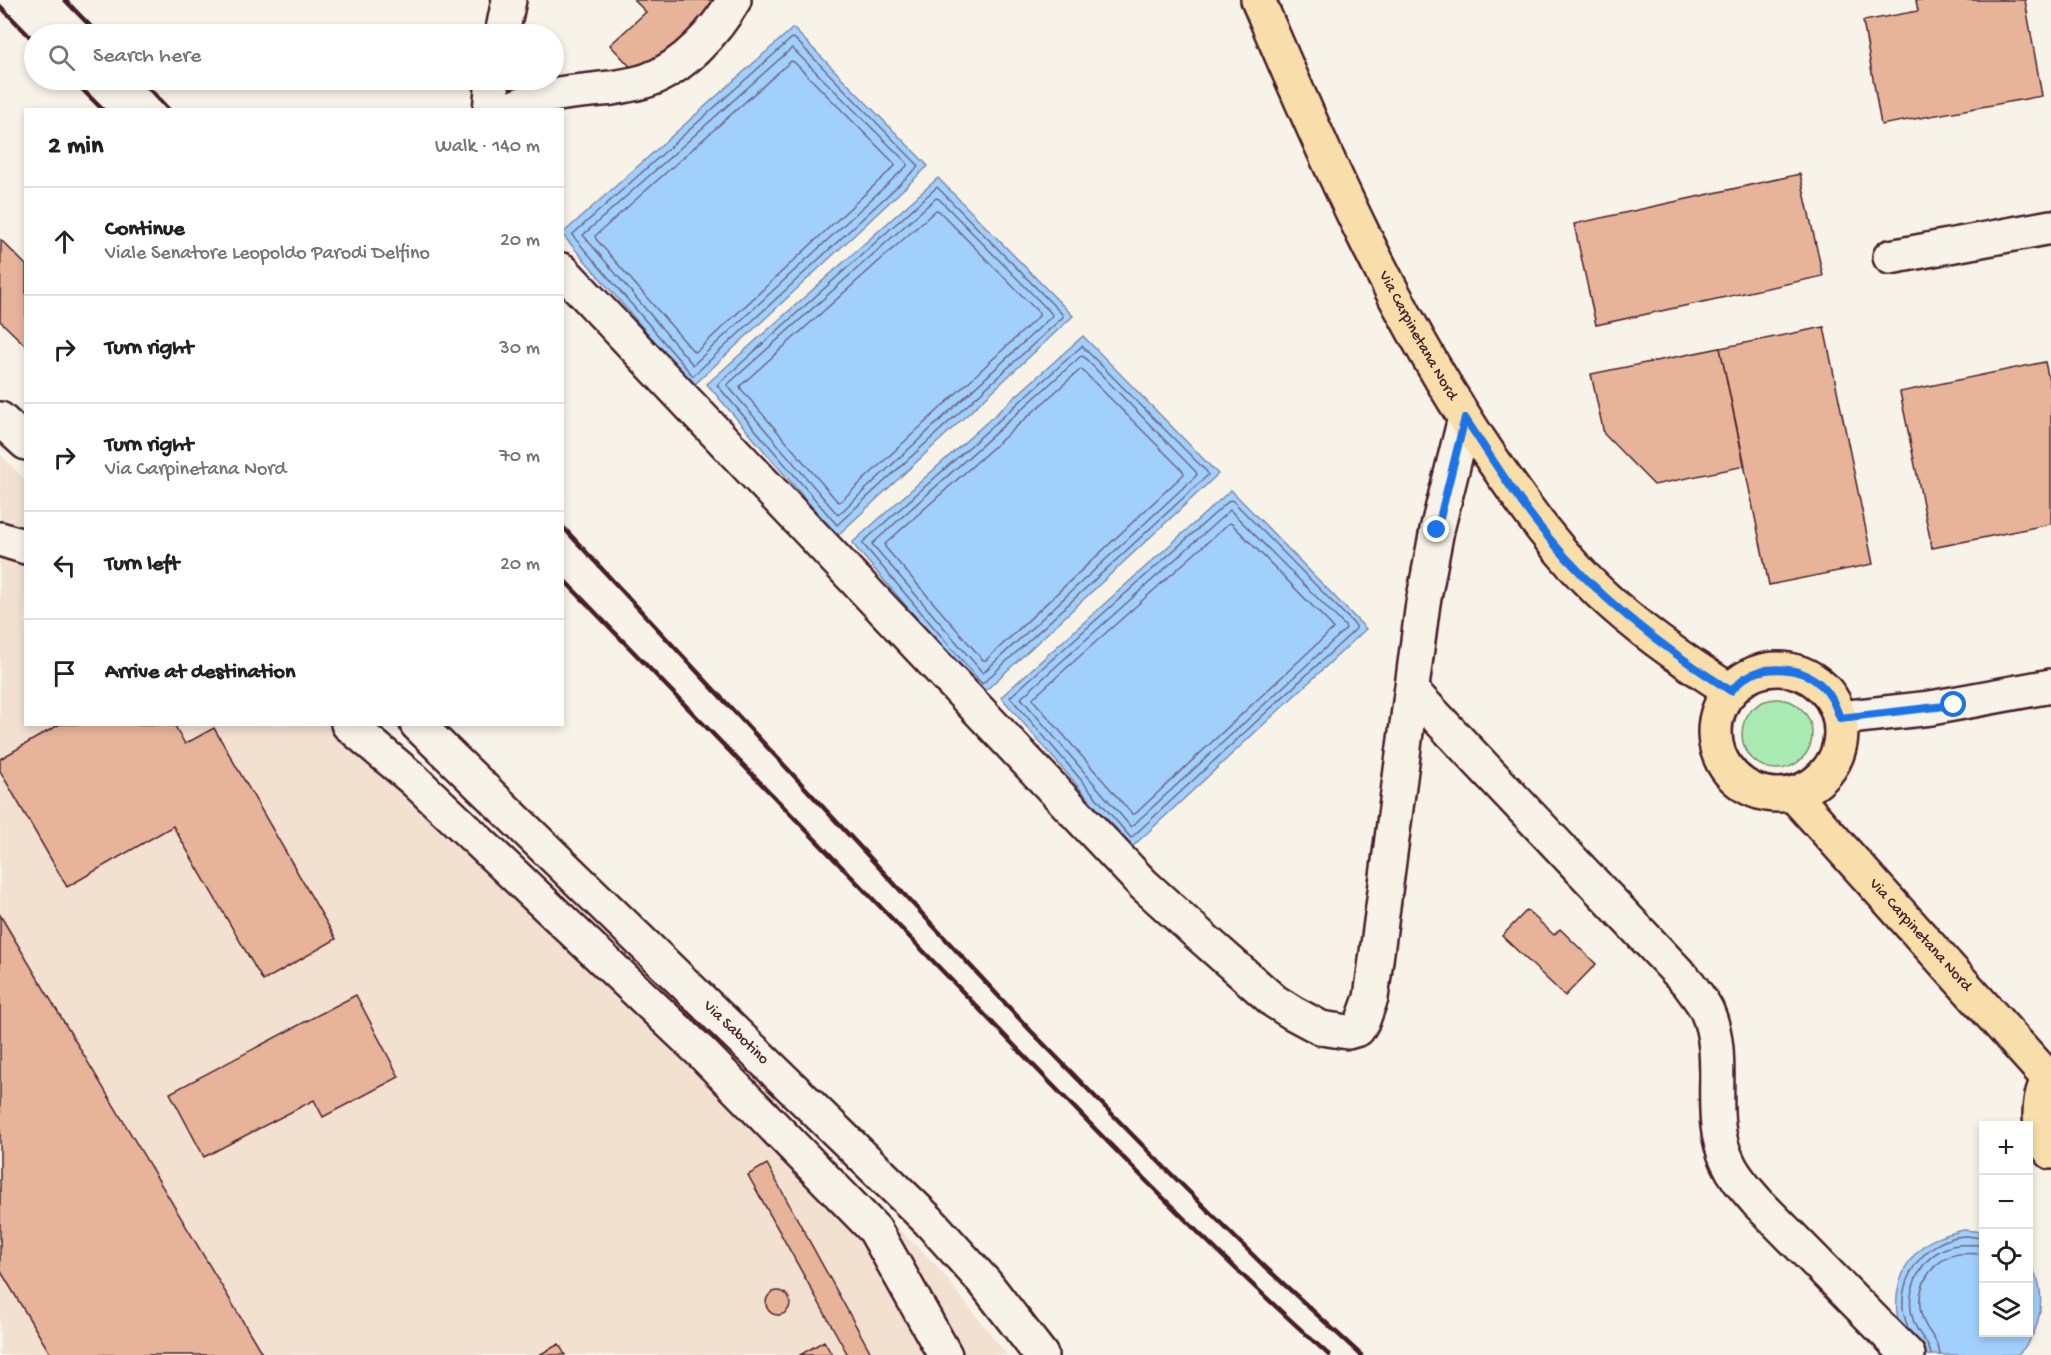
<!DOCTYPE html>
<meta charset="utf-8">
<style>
body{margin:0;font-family:"Gochi Hand",sans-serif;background:#f6f6f6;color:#222}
.controls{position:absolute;right:18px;bottom:18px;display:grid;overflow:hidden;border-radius:0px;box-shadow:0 3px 9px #0003}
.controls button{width:54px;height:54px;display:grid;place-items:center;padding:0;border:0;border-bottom:2px solid #e0e0e0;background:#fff;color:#222;font:30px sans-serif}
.stop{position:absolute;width:18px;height:18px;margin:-14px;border:4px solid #1a73e8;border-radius:50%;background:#fff}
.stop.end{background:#1a73e8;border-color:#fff;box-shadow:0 2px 6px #0008}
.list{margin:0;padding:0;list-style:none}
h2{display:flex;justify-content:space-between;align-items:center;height:78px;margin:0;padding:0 24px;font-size:26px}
h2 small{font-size:20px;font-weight:400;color:#767676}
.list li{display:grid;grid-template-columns:39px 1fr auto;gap:18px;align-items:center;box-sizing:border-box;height:108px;padding:0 24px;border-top:2px solid #e0e0e0}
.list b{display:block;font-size:22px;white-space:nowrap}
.list p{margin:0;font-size:20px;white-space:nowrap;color:#767676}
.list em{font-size:20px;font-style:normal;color:#767676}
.icon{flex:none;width:33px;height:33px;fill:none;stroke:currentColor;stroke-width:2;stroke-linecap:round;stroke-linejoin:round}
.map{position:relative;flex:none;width:2051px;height:1355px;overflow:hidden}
.search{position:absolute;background:#fff;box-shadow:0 3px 9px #0003;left:24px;top:24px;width:540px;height:66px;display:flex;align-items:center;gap:15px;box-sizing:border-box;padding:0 21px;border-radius:33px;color:#767676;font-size:22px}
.panel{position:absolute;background:#fff;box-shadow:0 3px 9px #0003;left:24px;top:108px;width:540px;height:618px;border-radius:0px}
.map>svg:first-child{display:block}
.built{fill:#f2e0d0}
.green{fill:#a9eab2;stroke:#7a846e;stroke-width:1.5}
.water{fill:#a2d0fd;stroke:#7f89a9;stroke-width:1.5}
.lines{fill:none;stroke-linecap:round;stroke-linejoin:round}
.shore{stroke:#6d667f;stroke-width:1.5}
.building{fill:#e7b499;stroke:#4a1f2b;stroke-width:1.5}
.minor-casing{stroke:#4a1f2b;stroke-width:38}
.major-casing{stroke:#4a1f2b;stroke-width:38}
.minor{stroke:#f7f3e8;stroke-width:33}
.major{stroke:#f8deab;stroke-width:33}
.rail{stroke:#4a1f2b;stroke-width:4.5}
.route{stroke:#1a73e8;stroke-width:8}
.labels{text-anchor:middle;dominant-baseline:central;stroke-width:5;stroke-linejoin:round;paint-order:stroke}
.street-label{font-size:16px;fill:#4a1f2b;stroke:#f7f3e8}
</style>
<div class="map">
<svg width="2051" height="1355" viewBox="0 0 2051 1355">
<rect width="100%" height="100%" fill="#f7f3e8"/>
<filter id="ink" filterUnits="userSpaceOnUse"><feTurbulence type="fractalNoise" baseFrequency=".0167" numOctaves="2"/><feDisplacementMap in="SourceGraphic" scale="12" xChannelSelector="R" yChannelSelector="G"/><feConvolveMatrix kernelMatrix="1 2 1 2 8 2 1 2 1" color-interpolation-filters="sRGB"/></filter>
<g filter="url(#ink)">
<path class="built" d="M 0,454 L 25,480 L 26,724 L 371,725 L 935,1264 L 1007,1355 L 0,1355 Z"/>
<path class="green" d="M1742 734a35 35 0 1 1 70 0a35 35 0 1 1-70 0Z"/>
<path class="water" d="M 793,28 L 928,166 L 693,386 L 562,234 Z
M 938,178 L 1073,316 L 837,536 L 707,384 Z
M 1083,336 L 1218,474 L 982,694 L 852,543 Z
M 1231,490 L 1366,629 L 1131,848 L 1001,697 Z
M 1964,1230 L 1983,1232 L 1984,1332 L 2028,1332 L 2029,1262 C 2032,1269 2037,1277 2039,1284 C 2044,1310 2037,1338 2017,1355 L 1921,1355 C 1915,1348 1907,1341 1903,1333 C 1889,1305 1899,1267 1922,1247 C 1934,1237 1949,1234 1964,1230 Z"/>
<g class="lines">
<path class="shore" d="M 792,38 L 795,39 L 917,164 L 918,167 L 693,376 L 572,235 Z
M 792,48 L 907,163 L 907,166 L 693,365 L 583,235 Z
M 791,61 L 794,62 L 894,163 L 895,166 L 697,351 L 694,352 L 596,239 L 595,236 Z
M 937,187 L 1062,314 L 1063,317 L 837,525 L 717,385 Z
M 936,198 L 939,199 L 1051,313 L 1052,316 L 838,515 L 727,385 Z
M 936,210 L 939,211 L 1039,313 L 1039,316 L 841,501 L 838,502 L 741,389 L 740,386 Z
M 1082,346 L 1207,472 L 1208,475 L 982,684 L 862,543 Z
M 1081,356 L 1084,357 L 1196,472 L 1197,475 L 983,673 L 872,544 Z
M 1081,369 L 1183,471 L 1184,474 L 986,660 L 983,660 L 885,547 L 885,544 Z
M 1230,500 L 1233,501 L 1356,626 L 1356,629 L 1131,838 L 1010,697 Z
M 1230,510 L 1345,626 L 1346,629 L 1131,827 L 1021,698 Z
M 1229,523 L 1232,524 L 1332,626 L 1333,629 L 1135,814 L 1132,814 L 1034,701 L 1033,698 Z
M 1909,1331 C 1907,1324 1903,1315 1903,1308 C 1901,1272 1928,1239 1965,1236 C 1971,1236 1977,1238 1984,1238
M 1931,1355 C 1930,1343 1920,1337 1916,1327 C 1902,1297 1917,1260 1946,1248 C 1959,1243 1971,1245 1984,1245
M 1940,1355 C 1939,1341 1929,1334 1924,1322 C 1913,1297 1925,1266 1951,1256 C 1962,1252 1972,1254 1984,1254"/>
</g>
<path class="building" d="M 634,0 L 712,0 L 717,6 L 640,77 L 610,45 L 646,12 Z
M 1916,0 L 2025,0 L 2042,96 L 1881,125 L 1863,21 L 1918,11 Z
M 1800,174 L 1823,276 L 1596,325 L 1574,224 Z
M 1,240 L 26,265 L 26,346 L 0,321 Z
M 1824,327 L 1873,564 L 1769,585 L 1720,348 Z
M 1720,348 L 1745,466 L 1654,485 L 1604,434 L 1591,374 Z
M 2045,362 L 2051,390 L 2051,524 L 1932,548 L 1900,392 Z
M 60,724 L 174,724 L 185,744 L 214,728 L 336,939 L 263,981 L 173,826 L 67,887 L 0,771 L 0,759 Z
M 1527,910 L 1554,935 L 1560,929 L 1596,964 L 1565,996 L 1502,936 Z
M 0,915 L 263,1355 L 51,1355 L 0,1270 Z
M 356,995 L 399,1077 L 323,1117 L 314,1100 L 204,1157 L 170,1093 Z
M 767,1164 L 872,1355 L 848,1355 L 748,1175 Z
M766 1303a12 12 0 1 1 24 0a12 12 0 1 1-24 0Z
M 824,1341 L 832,1355 L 800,1355 Z
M 559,1344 L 565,1355 L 539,1355 Z"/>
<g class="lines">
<defs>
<g id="minor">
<path d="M 502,34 L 509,0"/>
<path d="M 490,110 L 493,80"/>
<path d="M 509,110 C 542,92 576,92 612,88 C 623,86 637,84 648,80 C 683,68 716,31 734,0"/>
<path d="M 1890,257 L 2051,227"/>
<path d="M 562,270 L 1143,884 L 1197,933 L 1274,1001 L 1293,1013 L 1321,1028 L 1348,1032 L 1358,1029 L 1363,1020 L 1371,998 L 1423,603 L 1437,530 L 1465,418"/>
<path d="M 0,419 L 26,443"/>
<path d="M 0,539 L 26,547"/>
<path d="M 1412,691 L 1689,984 C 1695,993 1703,1002 1707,1011 C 1728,1058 1705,1116 1728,1162 C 1735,1178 1747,1190 1758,1203 L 1908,1355"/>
<path d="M 1840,718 L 1931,708 L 2051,686"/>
<path d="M 348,724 L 414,780 L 702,1053 L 875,1230 L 945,1355"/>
<path id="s1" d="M 417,724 L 928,1220 L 986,1284 L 1041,1355"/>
</g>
<g id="major">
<path id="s2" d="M 1258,0 C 1325,158 1395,317 1492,459 C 1525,507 1558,553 1600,593 C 1639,630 1685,662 1731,691"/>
<circle cx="1778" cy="732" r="63"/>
<path id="s3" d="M 1793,794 L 2049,1079"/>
<path d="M 2051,1075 C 2037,1096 2036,1131 2051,1152"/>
</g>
</defs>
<use href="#minor" class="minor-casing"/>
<use href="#major" class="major-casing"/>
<use href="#minor" class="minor"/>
<use href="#major" class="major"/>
<path class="rail" d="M 65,0 L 98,34
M 0,6 L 34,41
M 73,80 L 103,110
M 141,80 L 169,110
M 562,526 L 1030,1030 L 1154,1157 L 1263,1265 L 1361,1355
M 562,578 C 695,714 827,851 959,988 C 1079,1113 1199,1239 1329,1355"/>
</g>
</g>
<g class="lines" filter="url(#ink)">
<path class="route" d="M 1437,530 L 1465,418 C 1492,459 1518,501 1549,538 C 1599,599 1664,649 1731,691 C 1735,687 1740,681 1745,678 C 1767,664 1802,667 1821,685 C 1831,694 1835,705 1840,718 L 1954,705"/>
</g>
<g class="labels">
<g class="street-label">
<text stroke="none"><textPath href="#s2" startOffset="372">Via Carpinetana Nord</textPath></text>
<text stroke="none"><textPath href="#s3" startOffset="190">Via Carpinetana Nord</textPath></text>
<text stroke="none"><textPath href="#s1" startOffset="444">Via Sabotino</textPath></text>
</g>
</g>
</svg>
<div class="controls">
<button>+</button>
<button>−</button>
<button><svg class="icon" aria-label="locate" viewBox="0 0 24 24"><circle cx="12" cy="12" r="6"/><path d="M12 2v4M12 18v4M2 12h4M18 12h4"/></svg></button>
<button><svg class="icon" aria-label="layers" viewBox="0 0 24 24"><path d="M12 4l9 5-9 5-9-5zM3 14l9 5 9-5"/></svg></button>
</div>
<div class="stop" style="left:1954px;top:705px"></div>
<div class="stop end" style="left:1437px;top:530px"></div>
<div class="search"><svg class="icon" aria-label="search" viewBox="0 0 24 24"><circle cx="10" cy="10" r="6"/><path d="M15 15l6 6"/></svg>Search here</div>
<section class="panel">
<h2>2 min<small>Walk · 140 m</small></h2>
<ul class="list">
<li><svg class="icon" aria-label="ahead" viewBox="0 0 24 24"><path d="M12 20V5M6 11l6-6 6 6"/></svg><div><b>Continue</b><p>Viale Senatore Leopoldo Parodi Delfino</p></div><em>20 m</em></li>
<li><svg class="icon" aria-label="right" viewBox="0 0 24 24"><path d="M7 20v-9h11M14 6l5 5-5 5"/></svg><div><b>Turn right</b></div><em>30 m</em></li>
<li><svg class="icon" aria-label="right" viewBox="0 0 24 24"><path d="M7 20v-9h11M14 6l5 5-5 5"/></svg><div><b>Turn right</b><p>Via Carpinetana Nord</p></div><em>70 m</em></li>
<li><svg class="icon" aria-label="left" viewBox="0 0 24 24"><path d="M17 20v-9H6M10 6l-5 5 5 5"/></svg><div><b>Turn left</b></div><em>20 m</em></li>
<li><svg class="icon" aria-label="arrive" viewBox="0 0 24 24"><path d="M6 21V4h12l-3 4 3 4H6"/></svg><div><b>Arrive at destination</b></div></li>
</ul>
</section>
</div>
